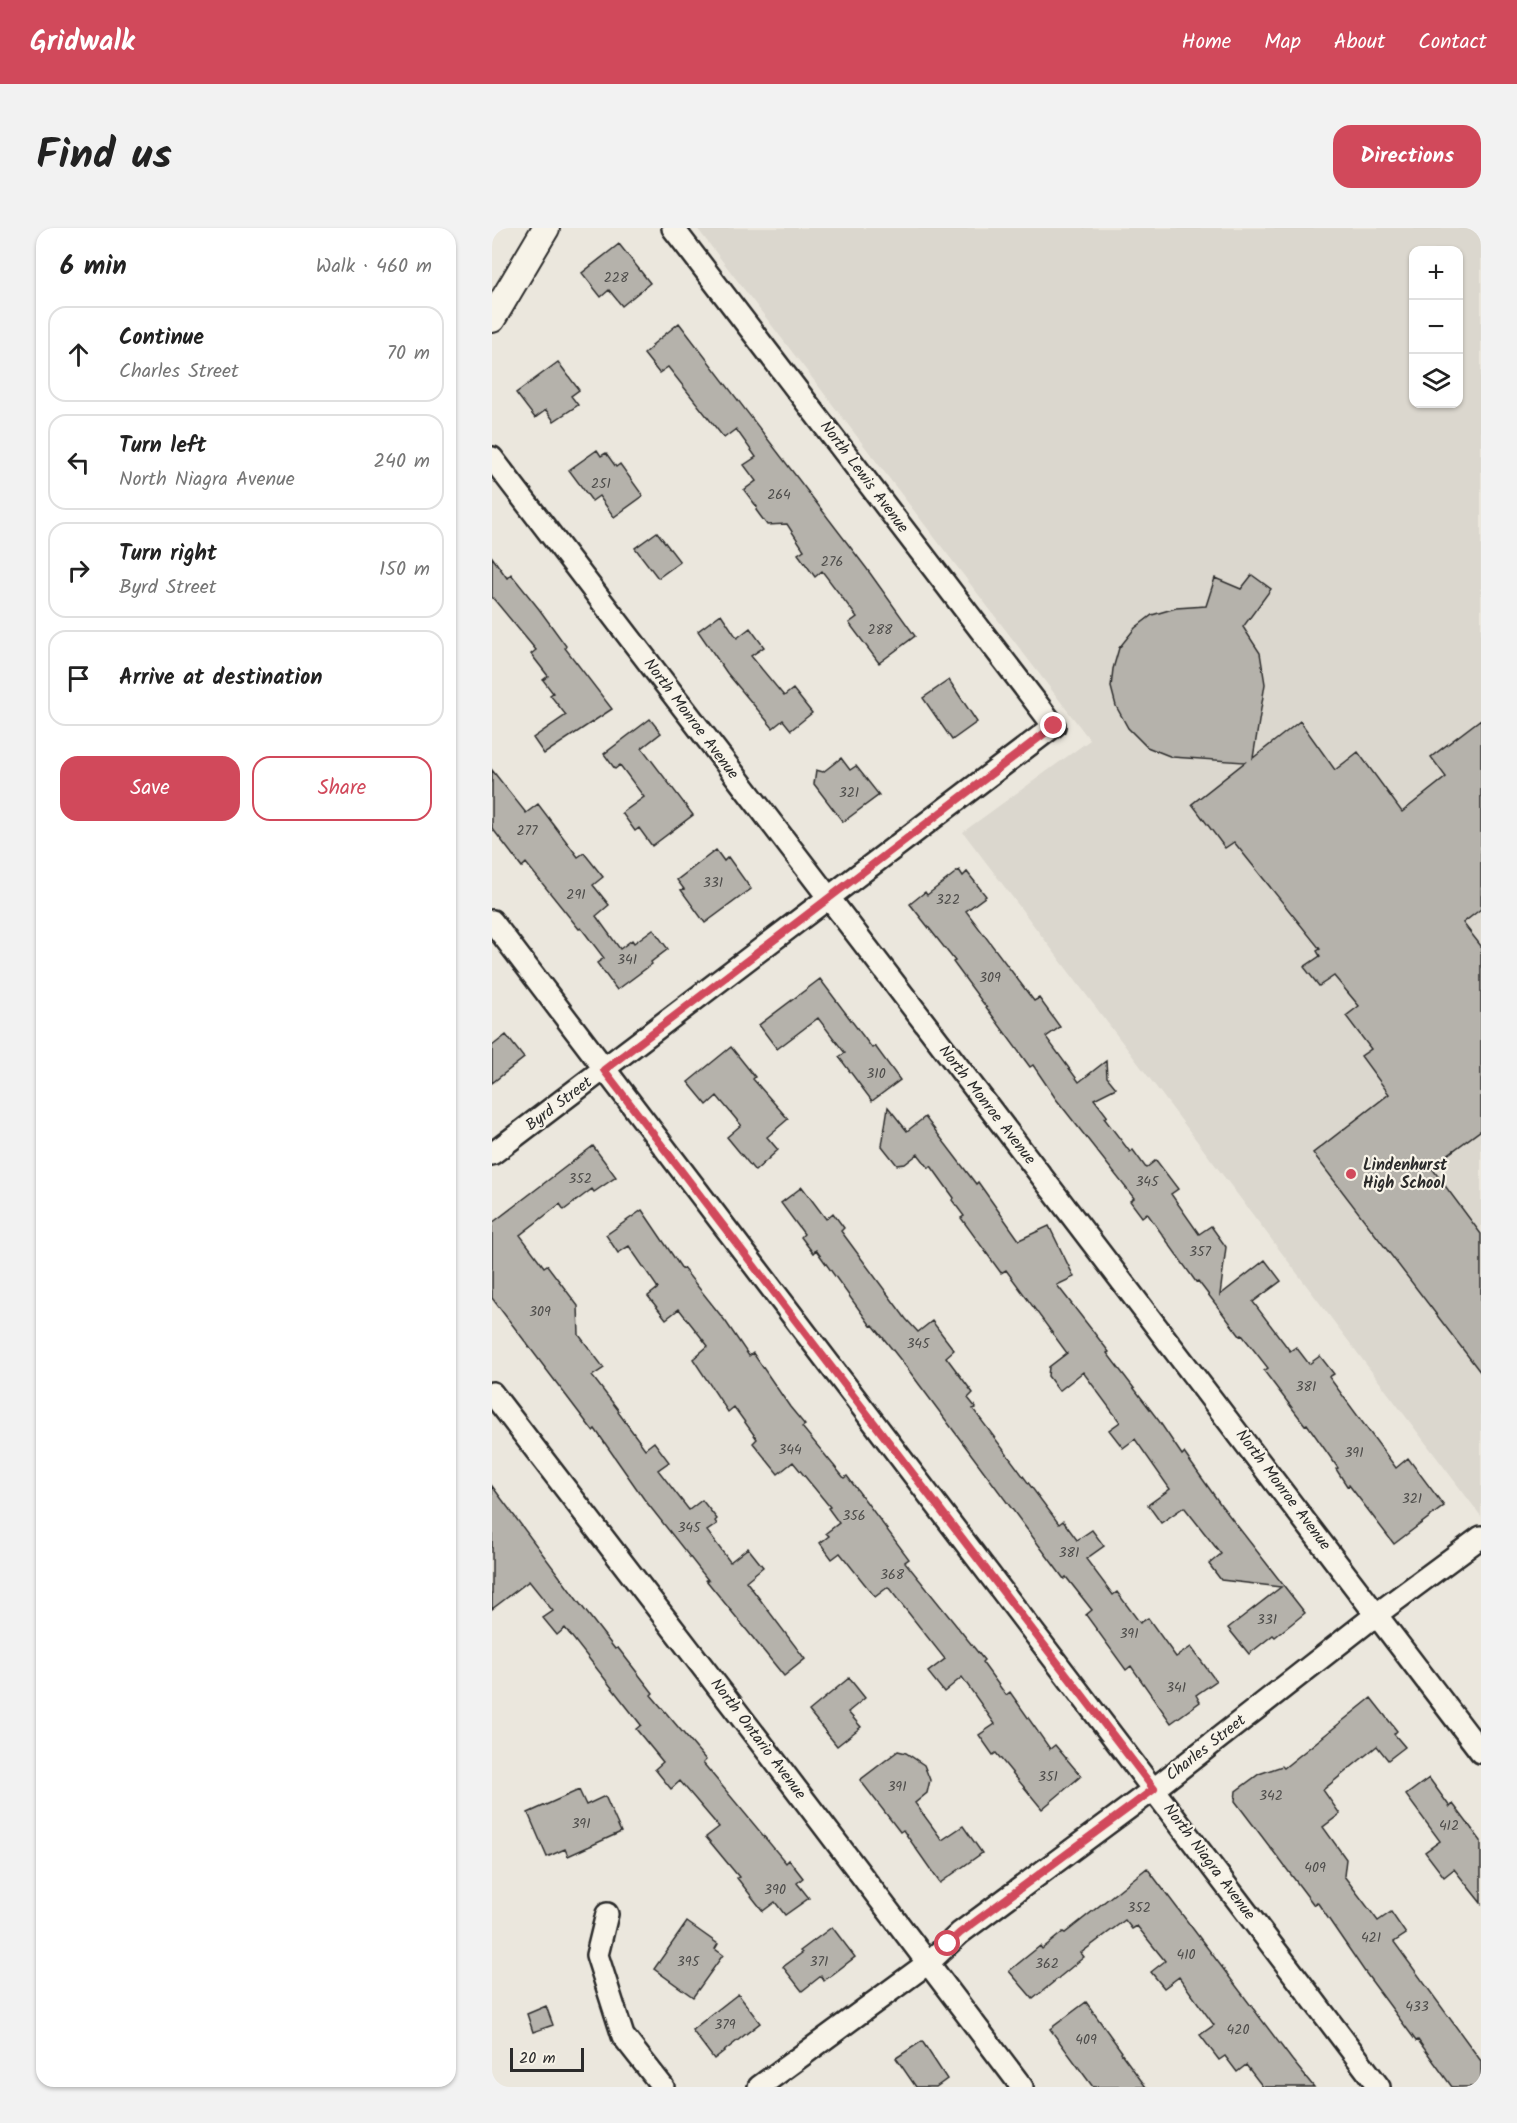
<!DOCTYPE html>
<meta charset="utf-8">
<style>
body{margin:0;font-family:Kalam,sans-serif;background:#f2f2f2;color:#222}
.controls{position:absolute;right:18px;top:18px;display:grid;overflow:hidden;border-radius:12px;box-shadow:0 2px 4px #0004}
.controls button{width:54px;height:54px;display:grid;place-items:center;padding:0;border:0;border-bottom:2px solid #e0e0e0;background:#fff;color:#222;font:30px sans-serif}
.scale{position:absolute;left:18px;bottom:15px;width:74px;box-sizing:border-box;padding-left:6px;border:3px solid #2b2b2b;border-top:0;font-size:16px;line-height:21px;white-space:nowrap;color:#2b2b2b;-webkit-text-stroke:4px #f7f3e8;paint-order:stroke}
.stop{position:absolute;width:18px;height:18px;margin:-14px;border:4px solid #d1495b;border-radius:50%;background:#fff}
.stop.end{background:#d1495b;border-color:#fff;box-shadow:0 2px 6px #0008}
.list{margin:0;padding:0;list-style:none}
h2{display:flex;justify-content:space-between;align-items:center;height:78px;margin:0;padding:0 24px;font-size:26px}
h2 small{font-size:20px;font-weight:400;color:#767676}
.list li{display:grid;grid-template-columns:39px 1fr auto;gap:18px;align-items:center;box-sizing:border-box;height:96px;margin:0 12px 12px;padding:0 12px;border:2px solid #e0e0e0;border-radius:18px}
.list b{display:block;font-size:22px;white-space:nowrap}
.list p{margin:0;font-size:20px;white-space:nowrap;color:#767676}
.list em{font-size:20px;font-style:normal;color:#767676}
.actions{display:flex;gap:12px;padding:18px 24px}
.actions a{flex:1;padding:14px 0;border:2px solid #d1495b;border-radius:18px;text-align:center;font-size:21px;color:#d1495b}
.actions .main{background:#d1495b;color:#fff}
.icon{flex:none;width:33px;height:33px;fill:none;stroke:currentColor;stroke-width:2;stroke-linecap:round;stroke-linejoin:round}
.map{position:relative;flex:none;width:989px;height:1859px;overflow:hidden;border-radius:18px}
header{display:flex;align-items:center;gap:36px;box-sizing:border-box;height:84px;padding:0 30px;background:#d1495b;color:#fff}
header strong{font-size:28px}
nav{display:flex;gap:33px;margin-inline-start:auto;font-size:21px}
.intro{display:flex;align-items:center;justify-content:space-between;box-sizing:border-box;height:144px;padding:0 36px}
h1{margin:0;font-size:42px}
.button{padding:15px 27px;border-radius:18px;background:#d1495b;color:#fff;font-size:21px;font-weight:700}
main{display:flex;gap:36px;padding:0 36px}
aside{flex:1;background:#fff;border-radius:18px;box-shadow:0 2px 4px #0004}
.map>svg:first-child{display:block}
.built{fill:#dbd7ce;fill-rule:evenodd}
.building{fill:#b5b2ab;stroke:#2b2b2b;stroke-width:1.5}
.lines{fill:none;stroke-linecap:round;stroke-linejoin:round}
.minor-casing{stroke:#2b2b2b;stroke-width:26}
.tertiary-casing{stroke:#2b2b2b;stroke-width:30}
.minor{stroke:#f7f3e8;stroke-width:21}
.tertiary{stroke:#f7f3e8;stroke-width:26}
.route{stroke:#d1495b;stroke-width:8}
.poi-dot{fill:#d1495b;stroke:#f7f3e8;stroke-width:2}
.labels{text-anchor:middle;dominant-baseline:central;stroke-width:4.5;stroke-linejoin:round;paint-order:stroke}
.number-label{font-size:14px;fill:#4e4d4b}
.street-label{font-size:16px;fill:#2b2b2b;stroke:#f7f3e8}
.poi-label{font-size:16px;font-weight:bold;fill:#2b2b2b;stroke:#f7f3e8;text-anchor:start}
</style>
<header>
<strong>Gridwalk</strong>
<nav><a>Home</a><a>Map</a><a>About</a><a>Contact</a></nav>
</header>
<div class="intro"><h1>Find us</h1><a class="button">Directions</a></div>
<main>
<aside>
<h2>6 min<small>Walk · 460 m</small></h2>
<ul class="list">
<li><svg class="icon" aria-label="ahead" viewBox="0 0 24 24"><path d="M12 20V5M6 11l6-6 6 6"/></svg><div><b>Continue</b><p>Charles Street</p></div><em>70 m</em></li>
<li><svg class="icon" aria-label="left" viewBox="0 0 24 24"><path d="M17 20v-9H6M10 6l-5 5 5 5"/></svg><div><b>Turn left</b><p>North Niagra Avenue</p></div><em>240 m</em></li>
<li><svg class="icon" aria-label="right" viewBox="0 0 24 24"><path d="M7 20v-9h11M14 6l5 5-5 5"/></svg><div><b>Turn right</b><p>Byrd Street</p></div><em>150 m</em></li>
<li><svg class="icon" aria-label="arrive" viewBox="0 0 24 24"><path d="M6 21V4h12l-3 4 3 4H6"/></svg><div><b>Arrive at destination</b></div></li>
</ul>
<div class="actions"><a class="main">Save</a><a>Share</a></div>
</aside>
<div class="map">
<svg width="989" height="1859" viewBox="0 0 989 1859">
<rect width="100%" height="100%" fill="#ebe7dd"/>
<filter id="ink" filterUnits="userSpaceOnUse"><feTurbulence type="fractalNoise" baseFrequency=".0167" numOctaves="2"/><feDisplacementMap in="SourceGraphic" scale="12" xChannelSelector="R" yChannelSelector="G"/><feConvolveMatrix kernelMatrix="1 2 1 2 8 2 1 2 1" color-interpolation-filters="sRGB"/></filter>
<g filter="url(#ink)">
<path class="built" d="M 205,0 L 989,0 L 989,1288 L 471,604 L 598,512 ZM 922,22 L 966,22 L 966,176 L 922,176 Z"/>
<path class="building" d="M 127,16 L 158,55 L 130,78 L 117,62 L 109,69 L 90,45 Z
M 187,95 L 375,341 L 423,408 L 387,435 L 357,395 L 365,389 L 330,343 L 323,349 L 306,326 L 312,322 L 295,296 L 275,297 L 264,282 L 265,279 L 252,262 L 264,253 L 252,237 L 264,229 L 244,201 L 232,210 L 176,139 L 167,145 L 152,126 L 161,118 L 160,117 Z
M 66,134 L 87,162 L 79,168 L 86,177 L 62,193 L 54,182 L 43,190 L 24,165 Z
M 105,222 L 109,228 L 114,225 L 124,239 L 128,236 L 151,268 L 122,289 L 107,268 L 100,273 L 77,242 Z
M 165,304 L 188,334 L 166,350 L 143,320 Z
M 0,329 L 15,350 L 19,346 L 47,381 L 74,418 L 73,420 L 120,481 L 52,526 L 41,510 L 74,487 L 58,467 L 61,465 L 51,452 L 56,448 L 39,426 L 44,422 L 0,369 Z
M 760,347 L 779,361 L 751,399 L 768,425 L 773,456 L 761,530 L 808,493 L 843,542 L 866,524 L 910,584 L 954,549 L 939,529 L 989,491 L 989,681 L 971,695 L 989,718 L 989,902 L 939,939 L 989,1006 L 989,1145 L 821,925 L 897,866 L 869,828 L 879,821 L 854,788 L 867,778 L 842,748 L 827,758 L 812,739 L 828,728 L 825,723 L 828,721 L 742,614 L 733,620 L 700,576 L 753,534 L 680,529 L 655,519 L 636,500 L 624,478 L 619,459 L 621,441 L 627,420 L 643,400 L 660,387 L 684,380 L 714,378 L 723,350 L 749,361 Z
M 229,386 L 245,410 L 258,400 L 272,419 L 259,428 L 292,468 L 301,461 L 320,485 L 299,502 L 291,492 L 281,500 L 235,445 L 206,403 Z
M 457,452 L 485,494 L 460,512 L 431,470 Z
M 158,491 L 169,505 L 150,520 L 201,587 L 160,618 L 147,600 L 143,603 L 130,585 L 152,569 L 128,537 L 123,541 L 112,526 Z
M 349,530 L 358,542 L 364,538 L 387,567 L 351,594 L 322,556 L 324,542 L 331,544 Z
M 0,542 L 34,585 L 46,576 L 86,629 L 92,625 L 111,649 L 101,657 L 117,677 L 104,688 L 128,721 L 140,712 L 142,715 L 161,701 L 176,721 L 159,734 L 160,736 L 125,762 L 105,735 L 112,730 L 89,700 L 87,701 L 34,635 L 30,639 L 0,600 Z
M 224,622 L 232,633 L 236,629 L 259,661 L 213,695 L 189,662 L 192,661 L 185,652 Z
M 467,642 L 471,648 L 475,644 L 494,668 L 474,683 L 542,773 L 547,770 L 568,799 L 554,809 L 587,854 L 614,833 L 615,849 L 624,860 L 602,871 L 615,888 L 612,890 L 638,924 L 641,922 L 654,940 L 664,932 L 686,961 L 679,966 L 707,1006 L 719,998 L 734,1019 L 728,1067 L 773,1032 L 789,1053 L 761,1074 L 798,1123 L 804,1119 L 817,1136 L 828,1128 L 842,1146 L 837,1149 L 904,1240 L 916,1230 L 952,1278 L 902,1316 L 857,1257 L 855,1258 L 844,1241 L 846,1240 L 815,1196 L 813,1197 L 772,1143 L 776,1140 L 750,1107 L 748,1108 L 706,1053 L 704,1054 L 655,985 L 650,989 L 638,973 L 642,970 L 564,871 L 541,837 L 538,839 L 461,734 L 463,733 L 418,676 L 433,664 L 435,667 Z
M 328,751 L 380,820 L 383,818 L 408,852 L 380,873 L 347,829 L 353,825 L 326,790 L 285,821 L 267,797 Z
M 14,807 L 32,830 L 0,855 L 0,818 Z
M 239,819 L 263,849 L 261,851 L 296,891 L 275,909 L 286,922 L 263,943 L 235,909 L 249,897 L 225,868 L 215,877 L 196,854 Z
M 396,879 L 415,903 L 433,889 L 484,956 L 486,954 L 527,1012 L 557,998 L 582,1049 L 565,1057 L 617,1124 L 615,1125 L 667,1193 L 690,1227 L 692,1225 L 729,1277 L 813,1385 L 783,1409 L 781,1407 L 757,1426 L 736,1400 L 789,1359 L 729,1352 L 717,1336 L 729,1326 L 692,1279 L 669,1295 L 656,1277 L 678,1261 L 643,1211 L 631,1220 L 617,1202 L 628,1194 L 591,1144 L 567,1163 L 556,1148 L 557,1139 L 575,1125 L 514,1042 L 509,1045 L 469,990 L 472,988 L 460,972 L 462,970 L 439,938 L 437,940 L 426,926 L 413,936 L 405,937 L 390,918 Z
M 101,918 L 124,949 L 102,964 L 100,961 L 72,982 L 68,976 L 28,1007 L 52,1039 L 55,1037 L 86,1078 L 87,1107 L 112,1140 L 100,1148 L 127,1183 L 126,1184 L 153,1221 L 162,1214 L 177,1234 L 166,1242 L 197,1282 L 210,1272 L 225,1291 L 223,1293 L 225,1296 L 215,1303 L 238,1334 L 256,1320 L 271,1339 L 254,1353 L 313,1431 L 292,1448 L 214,1352 L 216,1352 L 152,1271 L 103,1201 L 101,1203 L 0,1070 L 0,995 Z
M 310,959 L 334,991 L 341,985 L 352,1000 L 349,1003 L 414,1091 L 426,1104 L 440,1093 L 462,1122 L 454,1129 L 481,1165 L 476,1170 L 484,1180 L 481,1181 L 567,1296 L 571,1293 L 585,1312 L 600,1302 L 612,1318 L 594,1331 L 621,1367 L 625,1364 L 648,1395 L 656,1390 L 684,1429 L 699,1419 L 724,1453 L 704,1467 L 708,1474 L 679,1495 L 639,1438 L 634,1442 L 594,1387 L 600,1382 L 574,1349 L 572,1351 L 415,1140 L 381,1097 L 379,1098 L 324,1022 L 321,1025 L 309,1009 L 312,1006 L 289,975 Z
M 150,982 L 190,1041 L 191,1040 L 234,1094 L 257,1128 L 261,1125 L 298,1179 L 313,1197 L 310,1199 L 352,1250 L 355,1248 L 417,1331 L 413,1334 L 492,1432 L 490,1434 L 514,1467 L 518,1464 L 558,1521 L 563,1517 L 589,1548 L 550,1581 L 504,1525 L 501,1527 L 487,1507 L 503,1496 L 470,1449 L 452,1464 L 436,1444 L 453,1431 L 396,1359 L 383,1369 L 348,1325 L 340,1331 L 328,1315 L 337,1308 L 334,1305 L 347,1295 L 336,1280 L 338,1279 L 301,1234 L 286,1246 L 261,1215 L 265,1211 L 242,1179 L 236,1184 L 201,1131 L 216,1118 L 187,1081 L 174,1091 L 156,1068 L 166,1060 L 137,1018 L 126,1025 L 114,1007 Z
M 0,1258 L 85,1372 L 123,1421 L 126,1420 L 161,1465 L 159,1467 L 214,1532 L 211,1535 L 294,1635 L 297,1632 L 311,1650 L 305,1655 L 317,1670 L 293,1687 L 283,1674 L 271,1683 L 245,1650 L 247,1649 L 214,1609 L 227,1599 L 188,1553 L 179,1561 L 163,1541 L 171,1534 L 144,1501 L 149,1497 L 73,1400 L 65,1407 L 51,1390 L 61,1383 L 37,1353 L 0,1381 Z
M 357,1450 L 373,1470 L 356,1484 L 369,1499 L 345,1518 L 317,1483 Z
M 879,1470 L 905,1503 L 902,1506 L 913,1519 L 896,1532 L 885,1518 L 831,1562 L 848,1586 L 831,1599 L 854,1631 L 852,1648 L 886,1693 L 899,1684 L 914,1706 L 902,1714 L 989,1833 L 989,1859 L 960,1859 L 926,1812 L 924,1813 L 873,1744 L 825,1674 L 822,1677 L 743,1573 L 744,1563 L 767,1546 L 790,1538 L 792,1540 Z
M 406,1523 L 414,1525 L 432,1537 L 438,1552 L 435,1565 L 423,1575 L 450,1612 L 471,1598 L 490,1625 L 448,1655 L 411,1602 L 408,1604 L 368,1552 Z
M 937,1550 L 958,1579 L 961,1576 L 989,1613 L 989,1675 L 962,1641 L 952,1649 L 933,1624 L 948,1613 L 914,1567 Z
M 87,1562 L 94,1577 L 113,1568 L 129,1604 L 76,1628 L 73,1621 L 55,1629 L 36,1585 Z
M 655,1640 L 800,1832 L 822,1859 L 771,1859 L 754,1837 L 745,1844 L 733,1828 L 727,1832 L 708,1807 L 722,1797 L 687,1749 L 672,1760 L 659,1744 L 673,1733 L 645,1698 L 640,1701 L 633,1692 L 589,1725 L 592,1729 L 541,1771 L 517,1743 L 548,1718 L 550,1721 L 571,1704 L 573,1705 Z
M 195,1694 L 226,1716 L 223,1721 L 231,1727 L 201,1769 L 162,1741 Z
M 340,1699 L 363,1729 L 332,1753 L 329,1748 L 310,1763 L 291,1739 L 310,1725 L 308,1723 Z
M 246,1766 L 268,1795 L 222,1831 L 200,1802 Z
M 594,1774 L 630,1824 L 629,1825 L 654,1859 L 601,1859 L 558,1801 Z
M 54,1778 L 61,1797 L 41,1804 L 35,1786 Z
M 430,1813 L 455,1851 L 444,1859 L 424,1859 L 404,1830 Z"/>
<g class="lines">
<defs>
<path id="minor" d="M 0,230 C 329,662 662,1090 989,1524
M 0,693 C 295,1082 593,1469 887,1859
M 0,926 L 562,498 L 181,0
M 0,1165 L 279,1528 L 530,1859
M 115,1686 L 105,1727 L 131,1808 L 171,1859
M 267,1859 L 436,1735 L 468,1705 L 662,1561 L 885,1386 L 989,1309"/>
<path id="tertiary" d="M 0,91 L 54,0"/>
</defs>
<use href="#minor" class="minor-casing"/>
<use href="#tertiary" class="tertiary-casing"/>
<use href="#minor" class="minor"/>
<use href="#tertiary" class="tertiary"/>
</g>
</g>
<g class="lines" filter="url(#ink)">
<path class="route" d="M 456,1716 L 468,1705 L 662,1561 L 112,842 L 562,498"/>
</g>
<circle class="poi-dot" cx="859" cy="946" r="6"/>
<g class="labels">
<g class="number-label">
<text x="124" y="50">228</text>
<text x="109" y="256">251</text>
<text x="287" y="267">264</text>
<text x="340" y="334">276</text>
<text x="388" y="402">288</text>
<text x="357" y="565">321</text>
<text x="35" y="603">277</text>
<text x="221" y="655">331</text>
<text x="84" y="667">291</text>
<text x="456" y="672">322</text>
<text x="135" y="732">341</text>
<text x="498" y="750">309</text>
<text x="384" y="846">310</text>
<text x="88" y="951">352</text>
<text x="655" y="954">345</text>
<text x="708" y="1024">357</text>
<text x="48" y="1084">309</text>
<text x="426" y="1116">345</text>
<text x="814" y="1159">381</text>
<text x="298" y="1222">344</text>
<text x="862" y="1225">391</text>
<text x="920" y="1271">321</text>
<text x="362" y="1288">356</text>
<text x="197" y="1300">345</text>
<text x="577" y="1325">381</text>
<text x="400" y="1347">368</text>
<text x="775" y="1392">331</text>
<text x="637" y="1406">391</text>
<text x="684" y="1460">341</text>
<text x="556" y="1549">351</text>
<text x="405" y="1559">391</text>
<text x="779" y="1568">342</text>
<text x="89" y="1596">391</text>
<text x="957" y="1598">412</text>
<text x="823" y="1640">409</text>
<text x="283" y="1662">390</text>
<text x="647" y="1680">352</text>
<text x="879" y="1710">421</text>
<text x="694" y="1727">410</text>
<text x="196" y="1734">395</text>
<text x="327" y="1734">371</text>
<text x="555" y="1736">362</text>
<text x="925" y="1779">433</text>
<text x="233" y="1797">379</text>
<text x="746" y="1802">420</text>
<text x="594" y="1812">409</text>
</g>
<g class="street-label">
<text transform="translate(372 249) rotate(53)">North Lewis Avenue</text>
<text transform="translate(199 491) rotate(53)">North Monroe Avenue</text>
<text transform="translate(67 876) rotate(-37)">Byrd Street</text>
<text transform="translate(495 877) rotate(52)">North Monroe Avenue</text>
<text transform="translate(791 1262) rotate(53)">North Monroe Avenue</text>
<text transform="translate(266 1511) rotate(53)">North Ontario Avenue</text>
<text transform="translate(714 1520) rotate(-38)">Charles Street</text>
<text transform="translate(717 1634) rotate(53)">North Niagra Avenue</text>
</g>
<g class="poi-label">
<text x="871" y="937">Lindenhurst<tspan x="871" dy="18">High School</tspan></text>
</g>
</g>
</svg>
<div class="controls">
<button>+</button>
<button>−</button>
<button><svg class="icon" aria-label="layers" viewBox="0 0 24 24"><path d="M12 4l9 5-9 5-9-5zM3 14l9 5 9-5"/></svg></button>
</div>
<div class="scale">20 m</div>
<div class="stop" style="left:456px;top:1716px"></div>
<div class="stop end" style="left:562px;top:498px"></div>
</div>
</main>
